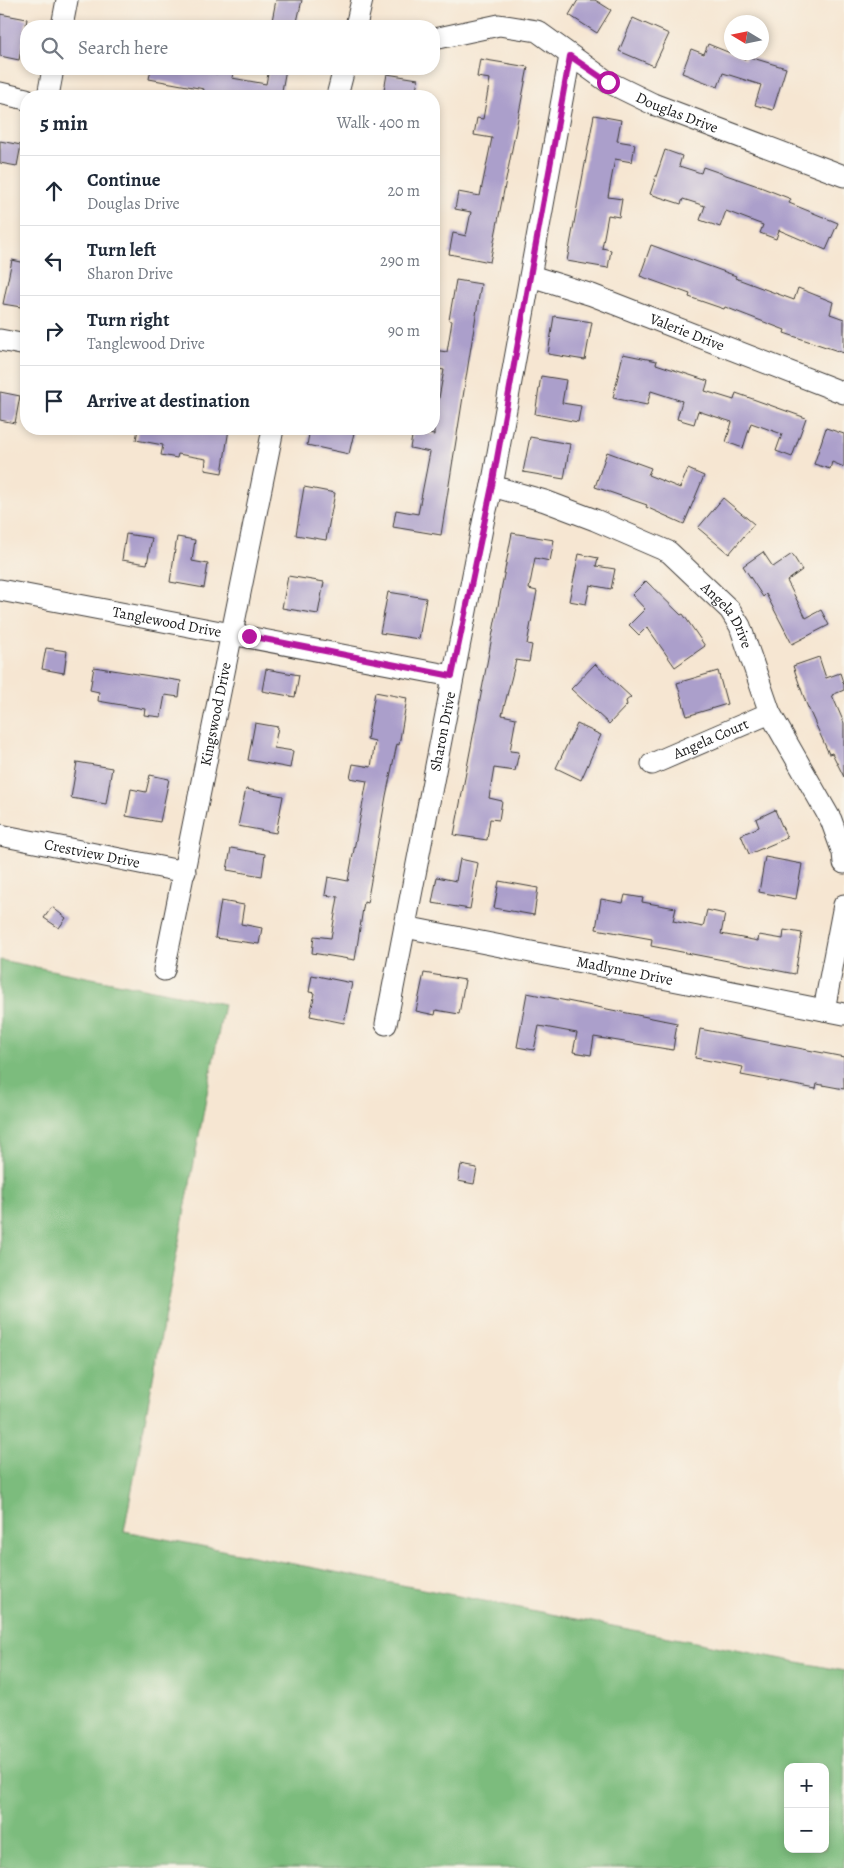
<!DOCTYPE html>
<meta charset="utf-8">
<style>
body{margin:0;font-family:Alegreya,serif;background:#f6f6f7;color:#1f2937}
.controls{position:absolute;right:15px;bottom:15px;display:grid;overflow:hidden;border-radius:10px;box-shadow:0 2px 8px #0003}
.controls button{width:45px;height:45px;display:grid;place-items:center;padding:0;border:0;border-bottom:1px solid #e0e1e3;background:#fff;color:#1f2937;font:25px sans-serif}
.compass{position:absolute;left:724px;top:15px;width:45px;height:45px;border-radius:50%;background:#fff;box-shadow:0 2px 8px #0003;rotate:280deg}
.stop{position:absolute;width:15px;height:15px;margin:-11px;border:4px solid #b5179e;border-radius:50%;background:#fff}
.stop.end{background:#b5179e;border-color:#fff;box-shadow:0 1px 5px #0008}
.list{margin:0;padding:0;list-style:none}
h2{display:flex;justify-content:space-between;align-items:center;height:65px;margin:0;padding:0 20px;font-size:21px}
h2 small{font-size:16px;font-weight:400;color:#747a83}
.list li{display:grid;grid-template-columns:32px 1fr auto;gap:15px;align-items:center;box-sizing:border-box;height:70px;padding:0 20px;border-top:1px solid #e0e1e3}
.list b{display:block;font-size:19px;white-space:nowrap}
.list p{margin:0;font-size:16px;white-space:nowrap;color:#747a83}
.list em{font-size:16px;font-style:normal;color:#747a83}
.icon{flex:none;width:28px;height:28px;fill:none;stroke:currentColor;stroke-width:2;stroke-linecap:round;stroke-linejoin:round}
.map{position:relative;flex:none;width:844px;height:1868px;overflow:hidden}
.search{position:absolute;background:#fff;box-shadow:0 2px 8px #0003;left:20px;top:20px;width:420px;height:55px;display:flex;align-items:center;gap:12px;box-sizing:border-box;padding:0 18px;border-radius:20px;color:#747a83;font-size:19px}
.panel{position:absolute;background:#fff;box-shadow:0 2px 8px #0003;left:20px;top:90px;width:420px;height:345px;border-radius:20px}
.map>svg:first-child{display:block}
.forest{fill:#7bbc7d;stroke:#4c6c4c;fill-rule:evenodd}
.building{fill:#ab9fcb}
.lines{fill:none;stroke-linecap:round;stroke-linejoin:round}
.minor-casing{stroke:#3d3a37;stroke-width:23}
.minor{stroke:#fff;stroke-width:21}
.route{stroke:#b5179e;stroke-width:6}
.labels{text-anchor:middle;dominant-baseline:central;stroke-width:4;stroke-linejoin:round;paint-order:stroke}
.street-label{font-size:15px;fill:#1c1c1c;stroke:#f7f3e8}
</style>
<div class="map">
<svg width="844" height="1868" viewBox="0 0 844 1868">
<rect width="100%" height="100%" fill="#f7f3e8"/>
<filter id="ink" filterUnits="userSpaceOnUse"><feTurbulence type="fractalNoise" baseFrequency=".02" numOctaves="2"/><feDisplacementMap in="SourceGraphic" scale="10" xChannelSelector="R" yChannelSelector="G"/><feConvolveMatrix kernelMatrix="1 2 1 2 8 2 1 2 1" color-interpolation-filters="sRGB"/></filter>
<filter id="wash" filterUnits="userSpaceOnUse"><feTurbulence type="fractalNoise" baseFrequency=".0096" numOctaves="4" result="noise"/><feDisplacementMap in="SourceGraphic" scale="20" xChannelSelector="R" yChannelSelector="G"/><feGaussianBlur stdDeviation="1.12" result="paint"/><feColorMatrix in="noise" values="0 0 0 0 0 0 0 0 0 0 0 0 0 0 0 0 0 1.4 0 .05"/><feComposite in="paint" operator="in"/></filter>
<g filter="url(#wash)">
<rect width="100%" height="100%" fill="#f6e6d2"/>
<path class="forest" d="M 0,960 L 224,1004 L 124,1531 L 844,1671 L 844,1868 L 0,1868 ZM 788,1767 L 825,1767 L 825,1849 L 788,1849 Z"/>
<g id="blocks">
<path class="building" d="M 276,0 L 302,0 L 296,26 L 271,26 Z
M 578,0 L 595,0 L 611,10 L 597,33 L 569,15 Z
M 0,14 L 27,19 L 19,60 L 0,56 Z
M 633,18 L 669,34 L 654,66 L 619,51 Z
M 708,44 L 745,59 L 746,56 L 786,68 L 773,110 L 755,105 L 761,85 L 723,73 L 718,87 L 682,73 L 691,49 L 704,54 Z
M 480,59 L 528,67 L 490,262 L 449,254 L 453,233 L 466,236 L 471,212 L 455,209 L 458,192 L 480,196 L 492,138 L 474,135 L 477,118 L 483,119 L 490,79 L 477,77 Z
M 151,69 L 194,69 L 217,74 L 218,69 L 234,69 L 232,78 L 266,84 L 269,69 L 286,69 L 281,96 L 202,96 L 204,89 L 149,79 Z
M 387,74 L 418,79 L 415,96 L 383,96 Z
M 594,115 L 621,120 L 617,141 L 635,144 L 632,162 L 615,159 L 608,197 L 622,199 L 619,217 L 608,215 L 602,248 L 611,250 L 608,268 L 567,261 Z
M 0,141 L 21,145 L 17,166 L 0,163 Z
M 665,150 L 682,156 L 679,166 L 701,173 L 703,167 L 755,185 L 791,199 L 789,203 L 838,223 L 826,250 L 779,230 L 776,239 L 760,233 L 763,225 L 726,211 L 720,227 L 700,220 L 705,206 L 683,199 L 681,204 L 650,194 Z
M 651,245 L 736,276 L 735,278 L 794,300 L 798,288 L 833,302 L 830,314 L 844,319 L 844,353 L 784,333 L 785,330 L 725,307 L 724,309 L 689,297 L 690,294 L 640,276 Z
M 12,260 L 26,263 L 26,289 L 21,307 L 3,304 Z
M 456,280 L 481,284 L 441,535 L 393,527 L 396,510 L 418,514 L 430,452 L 410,448 L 413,431 L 434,435 L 434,408 L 437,409 L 444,370 L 434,368 L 434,350 L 447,352 L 452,321 L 449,320 Z
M 554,316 L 592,322 L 585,360 L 548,354 Z
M 623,354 L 657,361 L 656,364 L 708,381 L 705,391 L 734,400 L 736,393 L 806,418 L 792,457 L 776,451 L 782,434 L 751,423 L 743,448 L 726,442 L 732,422 L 698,411 L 694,424 L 677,419 L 682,401 L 651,391 L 647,405 L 613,398 Z
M 541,376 L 566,380 L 562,403 L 581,406 L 578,422 L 535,414 Z
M 0,392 L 20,396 L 15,423 L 0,420 Z
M 826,428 L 844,434 L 844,467 L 832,462 L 830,469 L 814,464 Z
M 138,429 L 229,429 L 222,473 L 205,470 L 206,459 L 178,454 L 177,458 L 161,455 L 163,445 L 136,440 Z
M 310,429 L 343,429 L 354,433 L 349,454 L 307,445 Z
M 530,437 L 570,444 L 564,479 L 523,472 Z
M 607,452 L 651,468 L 648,475 L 680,488 L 688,469 L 704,476 L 684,524 L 646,507 L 647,505 L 595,487 Z
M 304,487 L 335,493 L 326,540 L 296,535 Z
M 723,498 L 754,524 L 729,554 L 698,528 Z
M 512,533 L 554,540 L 550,561 L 535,558 L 529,589 L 537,591 L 527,644 L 532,645 L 529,662 L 516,660 L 502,715 L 516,718 L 510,751 L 519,752 L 515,771 L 494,768 L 489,798 L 502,801 L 499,820 L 490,819 L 487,840 L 454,835 Z
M 126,534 L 152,538 L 147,564 L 122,560 Z
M 177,537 L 195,540 L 192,561 L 208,564 L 204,588 L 170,582 Z
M 763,552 L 773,567 L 792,554 L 802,570 L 787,581 L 806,618 L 821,610 L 829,625 L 792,644 L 766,594 L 763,597 L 743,566 Z
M 579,554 L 598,558 L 596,566 L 615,569 L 611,589 L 590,585 L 586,604 L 569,601 Z
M 288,576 L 324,582 L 318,614 L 282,608 Z
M 646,581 L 681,615 L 683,614 L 705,646 L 675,667 L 647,627 L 639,635 L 629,625 L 645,609 L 632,595 Z
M 388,592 L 426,598 L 419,639 L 380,633 Z
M 46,648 L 67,651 L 64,673 L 42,669 Z
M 819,657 L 826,678 L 840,673 L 844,685 L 844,690 L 832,695 L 844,723 L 844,777 L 832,753 L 829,754 L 806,703 L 793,666 Z
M 595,664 L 631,697 L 626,701 L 627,705 L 609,724 L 571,689 Z
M 94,667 L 181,681 L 179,697 L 165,695 L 161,717 L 144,715 L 145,709 L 98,701 L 99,692 L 90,690 Z
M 266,669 L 299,675 L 295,697 L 262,691 Z
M 718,671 L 727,704 L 687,716 L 677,683 Z
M 375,692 L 407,698 L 399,745 L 397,744 L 386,796 L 367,903 L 364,902 L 355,960 L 312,953 L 314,936 L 331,938 L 338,897 L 325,895 L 328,877 L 348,881 L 367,781 L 350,778 L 353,764 L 371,767 L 375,741 L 367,739 Z
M 255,723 L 278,727 L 274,748 L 293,751 L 290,768 L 248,760 Z
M 577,724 L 601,735 L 581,780 L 556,768 Z
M 77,762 L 112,768 L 106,804 L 71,798 Z
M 150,775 L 169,779 L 160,822 L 126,816 L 131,789 L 146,792 Z
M 246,789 L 283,796 L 276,833 L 238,826 Z
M 775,810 L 787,838 L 749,854 L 741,835 L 759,827 L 756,819 Z
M 231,848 L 265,854 L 262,876 L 227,870 Z
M 765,857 L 802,864 L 796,899 L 759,892 Z
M 460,859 L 478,863 L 470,909 L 432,903 L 437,877 L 456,881 Z
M 499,881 L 538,888 L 534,915 L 494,908 Z
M 625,895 L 643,898 L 642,902 L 676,908 L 673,921 L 703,927 L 707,910 L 725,914 L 721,934 L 758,941 L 759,935 L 783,939 L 784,930 L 802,933 L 795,974 L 651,946 L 652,939 L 596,929 L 601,899 L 623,903 Z
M 221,901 L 244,905 L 241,924 L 262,928 L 259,944 L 215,938 Z
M 52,907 L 66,918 L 59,928 L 44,918 Z
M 424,973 L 465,980 L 459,1014 L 436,1010 L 435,1015 L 416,1011 Z
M 312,975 L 352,983 L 344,1023 L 310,1016 L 315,993 L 309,992 Z
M 527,993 L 677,1023 L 673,1050 L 594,1037 L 591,1055 L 573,1052 L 577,1033 L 539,1026 L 534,1050 L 517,1047 Z
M 700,1029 L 844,1057 L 844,1089 L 817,1084 L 816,1089 L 741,1075 L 743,1067 L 695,1058 Z
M 461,1165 L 477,1168 L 474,1184 L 458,1181 Z"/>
</g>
</g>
<g filter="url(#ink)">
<use href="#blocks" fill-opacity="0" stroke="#3d3a37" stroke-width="1"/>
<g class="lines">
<defs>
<g id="minor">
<path d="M 62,26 L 67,0"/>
<path d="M 356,26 L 362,0"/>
<path id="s1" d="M 434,39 L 499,25 L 537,31 L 608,82 L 653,104 L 844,176"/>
<path d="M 0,93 L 26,99"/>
<path d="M 48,96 L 53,69"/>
<path d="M 337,96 L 344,69"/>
<path id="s2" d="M 531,276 L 592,295 L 844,393"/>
<path d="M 0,340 L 26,345"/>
<path id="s3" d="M 492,486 L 545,501 L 595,520 L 669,552 L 730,610 L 740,626 L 770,713 L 831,820 L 843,853 L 844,863"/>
<path id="s4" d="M 0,590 L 452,676"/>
<path id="s5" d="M 652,764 L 770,713"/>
<path id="s6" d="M 0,835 L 185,872"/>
<path id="s7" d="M 405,927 L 844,1014"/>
<path id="s8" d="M 164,970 L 273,429"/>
<path d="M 824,1010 L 844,905"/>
<path id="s9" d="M 386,1024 L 484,518 L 492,486 L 570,56"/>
</g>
</defs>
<use href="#minor" class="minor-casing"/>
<use href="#minor" class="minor"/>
</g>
</g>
<g class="lines" filter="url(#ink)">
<path class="route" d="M 249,636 L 452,676 L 492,486 L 570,56 L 608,82"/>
</g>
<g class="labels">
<g class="street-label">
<text stroke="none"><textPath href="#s1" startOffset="268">Douglas Drive</textPath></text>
<text stroke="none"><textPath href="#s2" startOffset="166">Valerie Drive</textPath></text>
<text stroke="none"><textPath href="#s3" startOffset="276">Angela Drive</textPath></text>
<text stroke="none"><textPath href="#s4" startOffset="170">Tanglewood Drive</textPath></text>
<text stroke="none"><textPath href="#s8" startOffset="261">Kingswood Drive</textPath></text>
<text stroke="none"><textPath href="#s9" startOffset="298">Sharon Drive</textPath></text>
<text stroke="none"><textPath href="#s5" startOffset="64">Angela Court</textPath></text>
<text stroke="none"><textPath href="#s6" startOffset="94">Crestview Drive</textPath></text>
<text stroke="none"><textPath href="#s7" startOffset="224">Madlynne Drive</textPath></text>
</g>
</g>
</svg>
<div class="controls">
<button>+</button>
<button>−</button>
</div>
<svg class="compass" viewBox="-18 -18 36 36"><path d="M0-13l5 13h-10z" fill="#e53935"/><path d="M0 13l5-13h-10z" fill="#747a83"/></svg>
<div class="stop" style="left:608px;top:82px"></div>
<div class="stop end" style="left:249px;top:636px"></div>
<div class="search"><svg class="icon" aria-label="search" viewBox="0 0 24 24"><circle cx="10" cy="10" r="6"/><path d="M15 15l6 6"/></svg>Search here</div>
<section class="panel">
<h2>5 min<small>Walk · 400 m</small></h2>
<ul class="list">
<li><svg class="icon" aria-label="ahead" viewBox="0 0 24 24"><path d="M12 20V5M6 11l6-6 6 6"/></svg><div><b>Continue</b><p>Douglas Drive</p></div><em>20 m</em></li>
<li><svg class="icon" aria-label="left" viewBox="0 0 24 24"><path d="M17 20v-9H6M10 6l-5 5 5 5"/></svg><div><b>Turn left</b><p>Sharon Drive</p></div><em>290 m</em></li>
<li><svg class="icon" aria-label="right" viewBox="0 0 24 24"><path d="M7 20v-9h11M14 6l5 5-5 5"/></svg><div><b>Turn right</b><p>Tanglewood Drive</p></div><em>90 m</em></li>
<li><svg class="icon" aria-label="arrive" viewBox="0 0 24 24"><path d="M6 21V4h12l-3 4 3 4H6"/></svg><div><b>Arrive at destination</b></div></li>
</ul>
</section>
</div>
